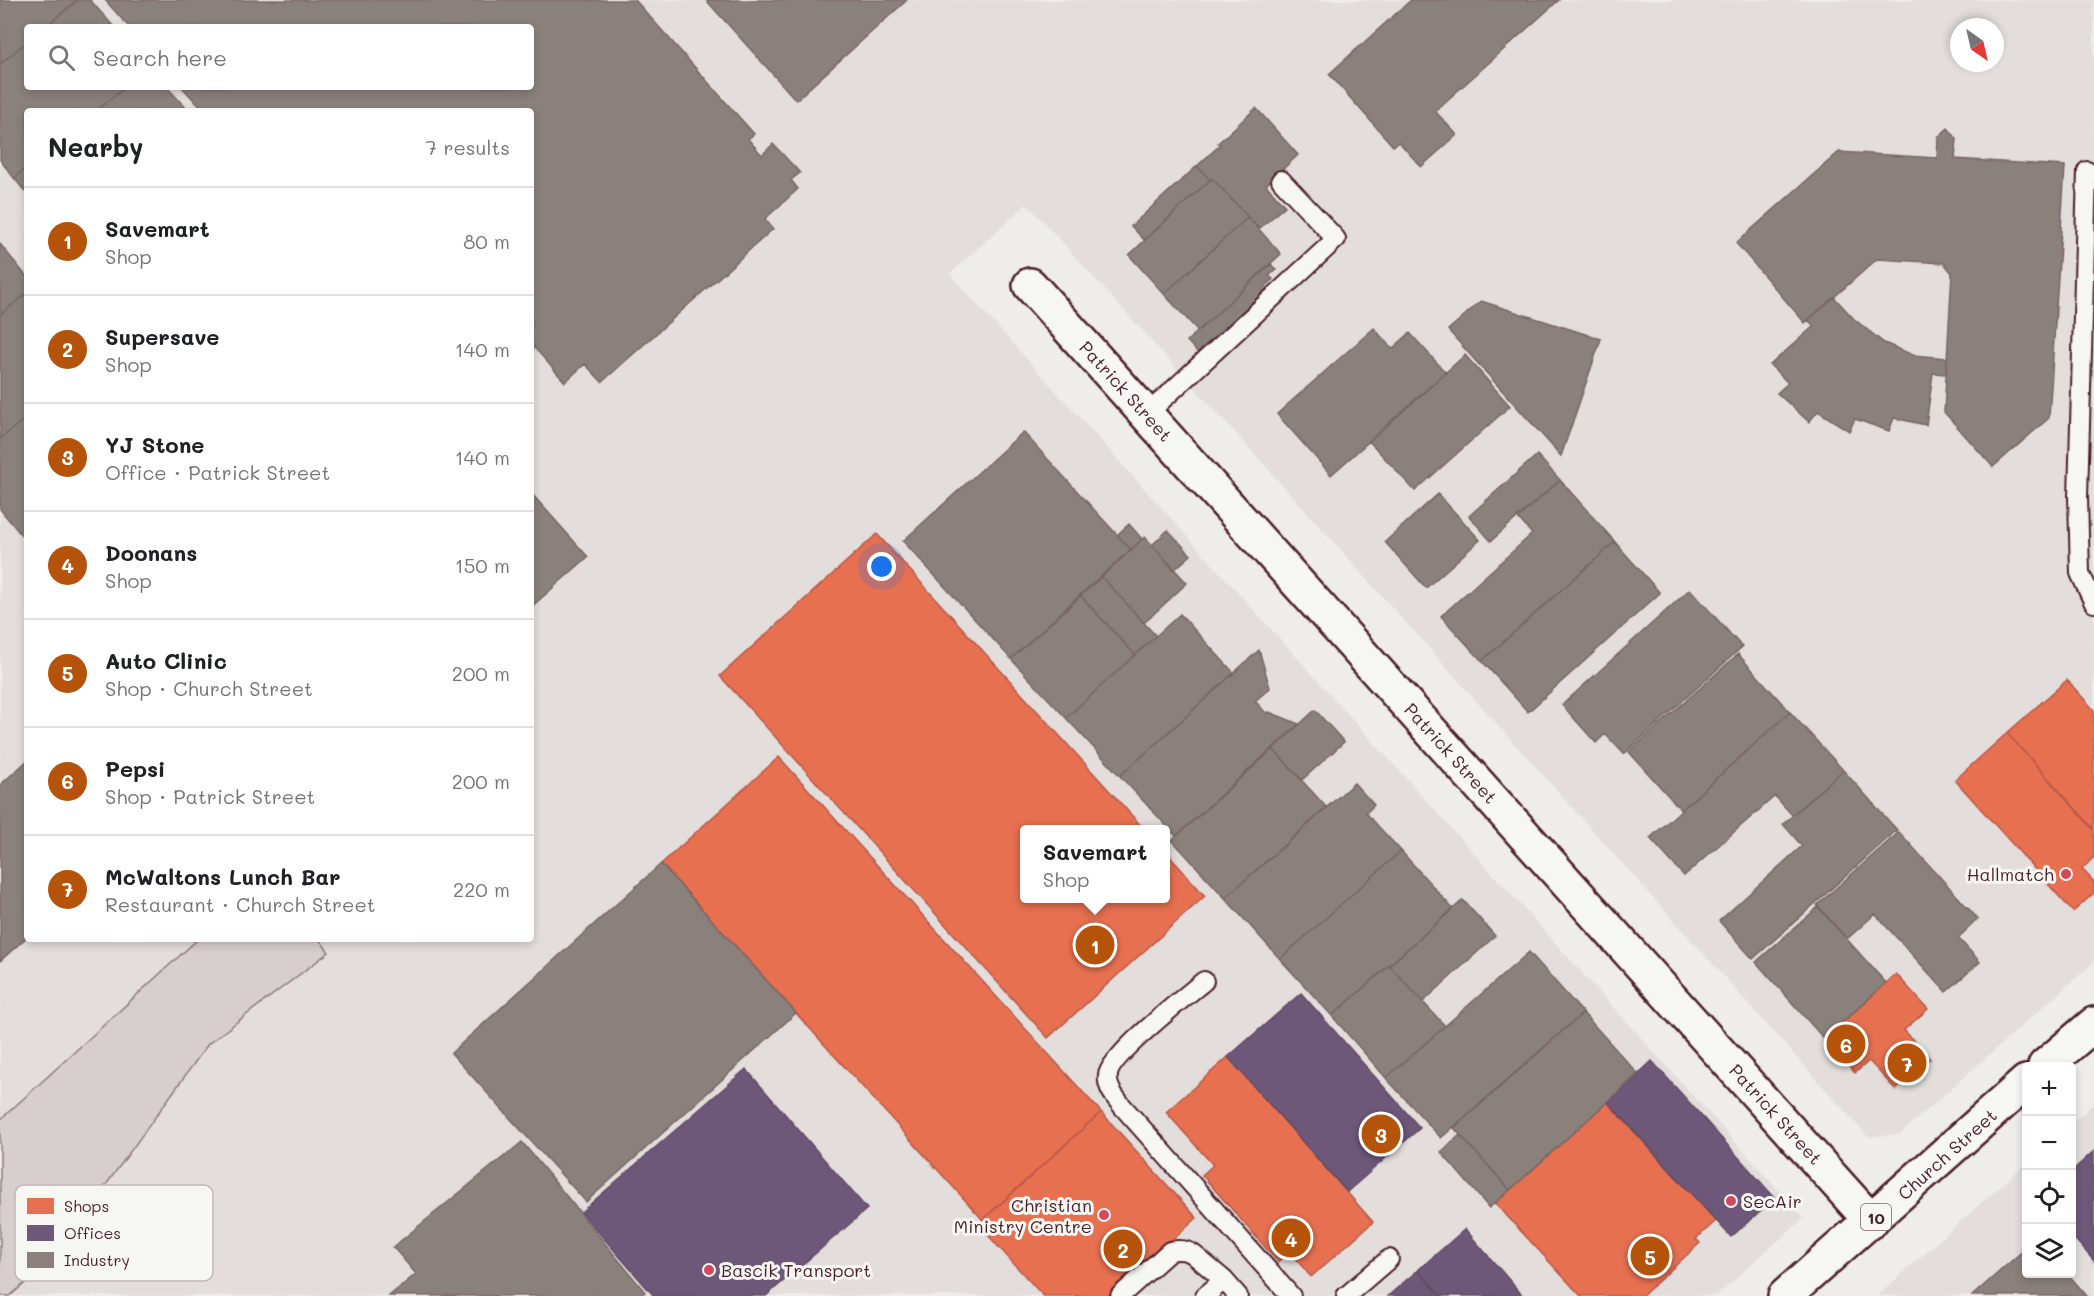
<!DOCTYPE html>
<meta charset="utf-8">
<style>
body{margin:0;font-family:Mali,sans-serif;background:#f2f2f2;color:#202124}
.controls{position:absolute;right:18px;bottom:18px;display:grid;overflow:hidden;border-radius:6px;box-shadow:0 3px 9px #0003}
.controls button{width:54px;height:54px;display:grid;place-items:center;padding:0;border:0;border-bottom:2px solid #e0e0e0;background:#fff;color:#202124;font:30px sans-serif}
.compass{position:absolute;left:1950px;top:18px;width:54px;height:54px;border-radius:50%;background:#fff;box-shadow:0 3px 9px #0003;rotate:146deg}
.you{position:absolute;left:882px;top:567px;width:21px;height:21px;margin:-15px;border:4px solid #fff;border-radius:50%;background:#1a73e8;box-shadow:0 0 0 9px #1a73e833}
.badge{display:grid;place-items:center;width:39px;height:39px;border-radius:50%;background:#b45309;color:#fff;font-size:20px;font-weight:700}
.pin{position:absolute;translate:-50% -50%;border:3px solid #fff;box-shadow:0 2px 6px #0006}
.popup{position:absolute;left:1020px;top:825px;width:150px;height:78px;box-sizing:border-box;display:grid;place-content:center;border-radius:6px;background:#fff;filter:drop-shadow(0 2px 4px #0005);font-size:20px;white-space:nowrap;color:#757577}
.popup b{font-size:22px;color:#202124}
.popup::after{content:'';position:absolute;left:50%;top:100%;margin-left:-12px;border:12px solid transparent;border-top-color:#fff}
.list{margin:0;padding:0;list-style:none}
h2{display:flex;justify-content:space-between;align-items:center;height:78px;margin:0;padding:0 24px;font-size:26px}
h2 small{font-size:20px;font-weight:400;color:#757577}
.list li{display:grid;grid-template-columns:39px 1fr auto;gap:18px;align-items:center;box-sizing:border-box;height:108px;padding:0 24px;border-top:2px solid #e0e0e0}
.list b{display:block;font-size:22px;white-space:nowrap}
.list p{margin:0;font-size:20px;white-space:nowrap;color:#757577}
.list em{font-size:20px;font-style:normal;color:#757577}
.icon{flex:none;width:33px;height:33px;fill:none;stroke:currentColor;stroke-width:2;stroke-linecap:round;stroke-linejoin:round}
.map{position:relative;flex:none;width:2094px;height:1296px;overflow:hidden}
.search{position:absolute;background:#fff;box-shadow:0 3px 9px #0003;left:24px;top:24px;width:510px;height:66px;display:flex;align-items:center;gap:15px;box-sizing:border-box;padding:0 21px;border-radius:6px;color:#757577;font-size:22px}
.panel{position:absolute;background:#fff;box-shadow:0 3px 9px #0003;left:24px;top:108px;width:510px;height:834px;border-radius:6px}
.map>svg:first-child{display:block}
.built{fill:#e3dedc;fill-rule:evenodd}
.green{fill:#d7cfce;stroke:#90777c;stroke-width:1.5}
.shops{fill:#e76f51;stroke:#b85746;stroke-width:1.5}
.offices{fill:#6d597a;stroke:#624862;stroke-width:1.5}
.industry{fill:#8a817c;stroke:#776464;stroke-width:1.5}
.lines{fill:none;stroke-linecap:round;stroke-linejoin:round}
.lane-casing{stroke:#4a1f2b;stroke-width:22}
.street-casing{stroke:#4a1f2b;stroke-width:38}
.primary-casing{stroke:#4a1f2b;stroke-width:38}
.lane{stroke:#f6f6f2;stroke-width:18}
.street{stroke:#f6f6f2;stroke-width:33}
.primary{stroke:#f6f6f2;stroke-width:33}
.poi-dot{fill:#d1495b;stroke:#f6f6f2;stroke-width:2}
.labels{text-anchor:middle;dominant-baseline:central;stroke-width:6;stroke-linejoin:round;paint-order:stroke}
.shield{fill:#f6f6f2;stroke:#7e6067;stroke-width:1.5}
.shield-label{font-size:16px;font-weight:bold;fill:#4a1f2b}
.street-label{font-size:18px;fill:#4a1f2b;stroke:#f6f6f2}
.poi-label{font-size:18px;fill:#4a1f2b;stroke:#f6f6f2;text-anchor:end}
.key{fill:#f6f6f2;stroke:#c2b6b6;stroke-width:1.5}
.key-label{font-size:16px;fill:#4a1f2b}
</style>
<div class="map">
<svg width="2094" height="1296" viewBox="0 0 2094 1296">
<rect width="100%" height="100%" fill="#efedea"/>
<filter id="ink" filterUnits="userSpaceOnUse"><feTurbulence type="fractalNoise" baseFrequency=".0167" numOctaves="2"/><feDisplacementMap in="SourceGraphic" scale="12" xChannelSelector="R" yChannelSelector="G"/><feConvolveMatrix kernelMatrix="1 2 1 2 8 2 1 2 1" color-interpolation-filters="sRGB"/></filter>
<g filter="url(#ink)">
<path class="built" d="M 0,0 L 2094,0 L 2094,962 L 1900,1134 L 1868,1137 L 1240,438 L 1027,204 L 950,274 L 1804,1218 L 1716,1296 L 0,1296 ZM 27,27 L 531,27 L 531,87 L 27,87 ZM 1959,27 L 1995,27 L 1995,63 L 1959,63 ZM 27,111 L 531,111 L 531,939 L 27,939 ZM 1024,830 L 1166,830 L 1166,898 L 1024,898 Z
M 2094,1103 L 2094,1296 L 1877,1296 L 2026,1163 L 2026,1274 L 2072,1274 L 2072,1123 Z"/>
<path class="green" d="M 198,939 L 319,939 L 329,952 L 208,1044 L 51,1261 L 10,1296 L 0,1296 L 0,1120 Z"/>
<path class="shops" d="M 877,534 L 1145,830 L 1024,830 L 1024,898 L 1166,898 L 1166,852 L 1205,896 L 1048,1038 L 720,676 Z
M 2067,680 L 2094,710 L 2094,829 L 2007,733 Z
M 2007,733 L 2094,830 L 2094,857 L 2082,869 L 2094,882 L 2094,893 L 2073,912 L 1955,780 Z
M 779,757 L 1101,1112 L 983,1220 L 661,864 Z
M 1896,974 L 1928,1009 L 1904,1030 L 1930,1059 L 1896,1090 L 1869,1061 L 1855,1073 L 1824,1039 Z
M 1228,1057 L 1373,1222 L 1311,1277 L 1289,1251 L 1278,1262 L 1202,1175 L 1213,1165 L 1166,1112 Z
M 1607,1102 L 1716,1221 L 1696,1239 L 1700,1243 L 1642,1296 L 1581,1296 L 1495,1203 Z
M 1101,1112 L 1197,1218 L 1110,1296 L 1043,1296 L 978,1224 Z"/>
<path class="offices" d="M 1301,993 L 1420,1128 L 1347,1192 L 1228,1057 Z
M 1652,1061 L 1775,1198 L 1731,1237 L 1608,1102 Z
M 746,1069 L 867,1209 L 766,1296 L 654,1296 L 581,1212 Z
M 2094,1151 L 2094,1261 L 2072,1236 L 2072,1171 Z
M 1465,1229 L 1523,1296 L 1441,1296 L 1418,1270 Z
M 1418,1270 L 1441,1296 L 1388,1296 Z"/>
<path class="industry" d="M 0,0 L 78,0 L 45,27 L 27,27 L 27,42 L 0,64 Z
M 78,0 L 90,0 L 114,27 L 45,27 Z
M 105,0 L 635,0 L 754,134 L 748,139 L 762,155 L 773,144 L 800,173 L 791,180 L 798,189 L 765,219 L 773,229 L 602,382 L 585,364 L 565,382 L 531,344 L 531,111 L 204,111 L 182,87 L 531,87 L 531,27 L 129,27 Z
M 706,0 L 907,0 L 796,100 Z
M 1411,0 L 1559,0 L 1435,111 L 1457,135 L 1421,167 L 1399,142 L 1393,146 L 1329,74 Z
M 27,42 L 27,87 L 126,87 L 96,111 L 27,111 L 27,167 L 14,178 L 0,160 L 0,64 Z
M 126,87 L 167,87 L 189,111 L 96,111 Z
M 1256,108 L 1298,155 L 1266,185 L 1285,206 L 1259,229 L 1212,178 L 1210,180 L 1197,166 L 1220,145 L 1218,143 Z
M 1948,128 L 1957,139 L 1955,159 L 2065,166 L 2049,418 L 1993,467 L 1944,412 L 1952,273 L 1944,263 L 1877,259 L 1805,323 L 1736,243 L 1839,152 L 1937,158 L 1938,137 Z
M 1197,166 L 1210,180 L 1144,240 L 1131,226 Z
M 27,167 L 27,194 L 14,178 Z
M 1212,178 L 1248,217 L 1164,294 L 1129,255 Z
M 1248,217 L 1281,254 L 1198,331 L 1164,294 Z
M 0,244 L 27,277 L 27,293 L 0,315 Z
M 1271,264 L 1276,270 L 1269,276 L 1273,279 L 1265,287 L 1270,292 L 1212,344 L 1211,342 L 1198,353 L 1187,341 Z
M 27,293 L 27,417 L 0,439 L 0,315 Z
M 1834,297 L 1854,319 L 1884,343 L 1913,355 L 1947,358 L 1946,374 L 1933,373 L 1926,425 L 1894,418 L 1889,431 L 1855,419 L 1849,431 L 1818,411 L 1809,422 L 1777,393 L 1788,383 L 1770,365 L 1814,326 L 1808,320 Z
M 1481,301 L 1601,339 L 1561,456 L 1448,330 Z
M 1374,328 L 1392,349 L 1410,333 L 1446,373 L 1331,475 L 1277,414 Z
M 1465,355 L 1510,406 L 1415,491 L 1369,441 Z
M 27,417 L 27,542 L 0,509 L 0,439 Z
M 1023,432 L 1131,550 L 1011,659 L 903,541 Z
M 1537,455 L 1560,480 L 1491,541 L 1469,516 Z
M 1560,480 L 1615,542 L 1482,661 L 1441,616 L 1532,534 L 1518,518 Z
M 531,493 L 588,557 L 531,607 Z
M 1438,494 L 1480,540 L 1426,588 L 1385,542 Z
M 1129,524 L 1142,539 L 1131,550 L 1117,535 Z
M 1168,530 L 1191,555 L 1174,570 L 1152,545 Z
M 1145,537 L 1187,583 L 1144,623 L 1101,576 Z
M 1615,542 L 1660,593 L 1528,712 L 1482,661 Z
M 1101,576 L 1156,636 L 1135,655 L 1080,595 Z
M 1690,589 L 1742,647 L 1624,754 L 1605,734 L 1596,743 L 1562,705 Z
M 1080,595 L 1135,655 L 1066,718 L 1011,659 Z
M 1180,614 L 1234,673 L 1120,776 L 1066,718 Z
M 1259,650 L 1270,688 L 1255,701 L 1267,714 L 1269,712 L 1299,724 L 1176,836 L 1120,776 Z
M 1738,654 L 1790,712 L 1681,810 L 1629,752 Z
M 1315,710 L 1344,742 L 1302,780 L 1273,749 Z
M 1790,712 L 1843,770 L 1792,815 L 1775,796 L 1684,876 L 1650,838 Z
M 1273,749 L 1327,808 L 1225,898 L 1172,840 Z
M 27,761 L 27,937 L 0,961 L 0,785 Z
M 1843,770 L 1897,830 L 1753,959 L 1719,921 L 1802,846 L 1783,824 Z
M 1354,783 L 1374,805 L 1366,813 L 1401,851 L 1280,959 L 1225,898 Z
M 1899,832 L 1978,919 L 1958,938 L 1980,962 L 1946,992 L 1875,914 L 1847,939 L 1817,905 Z
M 1401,851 L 1453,909 L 1332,1016 L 1280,959 Z
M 661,864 L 796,1013 L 586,1202 L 451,1053 Z
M 1463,900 L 1495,936 L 1423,1002 L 1389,965 Z
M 1818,907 L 1886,983 L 1824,1039 L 1756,962 Z
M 1529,952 L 1583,1013 L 1441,1138 L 1386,1078 Z
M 1389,965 L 1445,1026 L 1386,1078 L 1332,1016 Z
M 1583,1013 L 1638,1074 L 1510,1190 L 1454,1128 Z
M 1460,1135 L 1510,1190 L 1489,1208 L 1441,1152 Z
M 522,1142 L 645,1292 L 639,1296 L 389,1296 L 416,1274 L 393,1247 Z
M 2026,1248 L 2026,1274 L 2068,1274 L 2087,1296 L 1972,1296 Z"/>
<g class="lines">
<defs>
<path id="lane" d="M 2087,171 L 2078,497 L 2080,573 L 2094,603
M 1147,414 L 1336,239 L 1281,180
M 1204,981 C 1186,996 1110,1056 1108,1075 C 1106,1088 1116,1098 1123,1107 L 1291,1296
M 1120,1296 L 1170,1251 C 1179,1249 1186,1249 1193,1254 L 1224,1280 L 1238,1296
M 1205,1296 L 1224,1280
M 1346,1296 L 1389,1259"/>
<path id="street" d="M 1030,285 L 1871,1221"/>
<path id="primary" d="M 2045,1066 L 2094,1024
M 1785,1296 L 2026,1082"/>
</defs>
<use href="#lane" class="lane-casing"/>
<use href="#street" class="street-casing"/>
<use href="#primary" class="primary-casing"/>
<use href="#lane" class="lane"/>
<use href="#street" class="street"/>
<use href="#primary" class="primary"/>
</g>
</g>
<g class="poi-dot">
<circle cx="2066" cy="874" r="6"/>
<circle cx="1731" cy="1201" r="6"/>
<circle cx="1104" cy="1215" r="6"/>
<circle cx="709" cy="1270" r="6"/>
</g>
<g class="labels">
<rect class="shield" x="1861" y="1204" width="30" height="26" rx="4.5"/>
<g class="shield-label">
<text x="1876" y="1217">10</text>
</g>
<g class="street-label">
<text transform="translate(1126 391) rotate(48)">Patrick Street</text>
<text transform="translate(1451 753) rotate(48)">Patrick Street</text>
<text transform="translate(1776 1114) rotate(48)">Patrick Street</text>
<text transform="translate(1947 1154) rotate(-42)">Church Street</text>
</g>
<g class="poi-label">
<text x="2054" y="874">Hallmatch</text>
<text x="1743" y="1201" text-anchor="start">SecAir</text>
<text x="1092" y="1205">Christian<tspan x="1092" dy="21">Ministry Centre</tspan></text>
<text x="721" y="1270" text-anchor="start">Bascik Transport</text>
</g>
</g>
<rect x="15" y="1185" width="198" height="96" rx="9" class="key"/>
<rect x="27" y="1198" width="27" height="16" fill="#e76f51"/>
<rect x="27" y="1225" width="27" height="16" fill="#6d597a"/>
<rect x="27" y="1252" width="27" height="16" fill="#8a817c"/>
<g class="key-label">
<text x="64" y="1212">Shops</text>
<text x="64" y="1239">Offices</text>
<text x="64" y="1266">Industry</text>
</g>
</svg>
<div class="controls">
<button>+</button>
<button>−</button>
<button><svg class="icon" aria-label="locate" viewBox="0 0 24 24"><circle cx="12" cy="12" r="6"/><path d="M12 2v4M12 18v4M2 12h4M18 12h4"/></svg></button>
<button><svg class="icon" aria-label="layers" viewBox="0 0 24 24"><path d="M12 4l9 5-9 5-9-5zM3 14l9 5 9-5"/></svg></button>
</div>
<svg class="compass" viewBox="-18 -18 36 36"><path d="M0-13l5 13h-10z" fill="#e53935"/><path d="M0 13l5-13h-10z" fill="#757577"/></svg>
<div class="you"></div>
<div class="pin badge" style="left:1095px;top:945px">1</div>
<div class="popup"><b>Savemart</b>Shop</div>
<div class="pin badge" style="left:1123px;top:1249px">2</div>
<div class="pin badge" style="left:1381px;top:1134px">3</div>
<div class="pin badge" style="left:1291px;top:1238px">4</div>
<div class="pin badge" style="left:1650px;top:1256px">5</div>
<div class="pin badge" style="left:1846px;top:1044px">6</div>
<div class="pin badge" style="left:1907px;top:1063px">7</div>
<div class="search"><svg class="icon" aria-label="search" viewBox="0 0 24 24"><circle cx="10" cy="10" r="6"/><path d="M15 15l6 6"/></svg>Search here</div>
<section class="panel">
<h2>Nearby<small>7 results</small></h2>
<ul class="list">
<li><span class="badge">1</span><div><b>Savemart</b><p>Shop</p></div><em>80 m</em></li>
<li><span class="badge">2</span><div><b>Supersave</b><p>Shop</p></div><em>140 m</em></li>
<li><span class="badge">3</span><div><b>YJ Stone</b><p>Office · Patrick Street</p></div><em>140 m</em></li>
<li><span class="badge">4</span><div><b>Doonans</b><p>Shop</p></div><em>150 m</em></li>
<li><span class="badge">5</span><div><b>Auto Clinic</b><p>Shop · Church Street</p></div><em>200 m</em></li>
<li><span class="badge">6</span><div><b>Pepsi</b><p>Shop · Patrick Street</p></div><em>200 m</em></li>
<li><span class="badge">7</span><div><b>McWaltons Lunch Bar</b><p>Restaurant · Church Street</p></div><em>220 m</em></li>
</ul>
</section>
</div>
